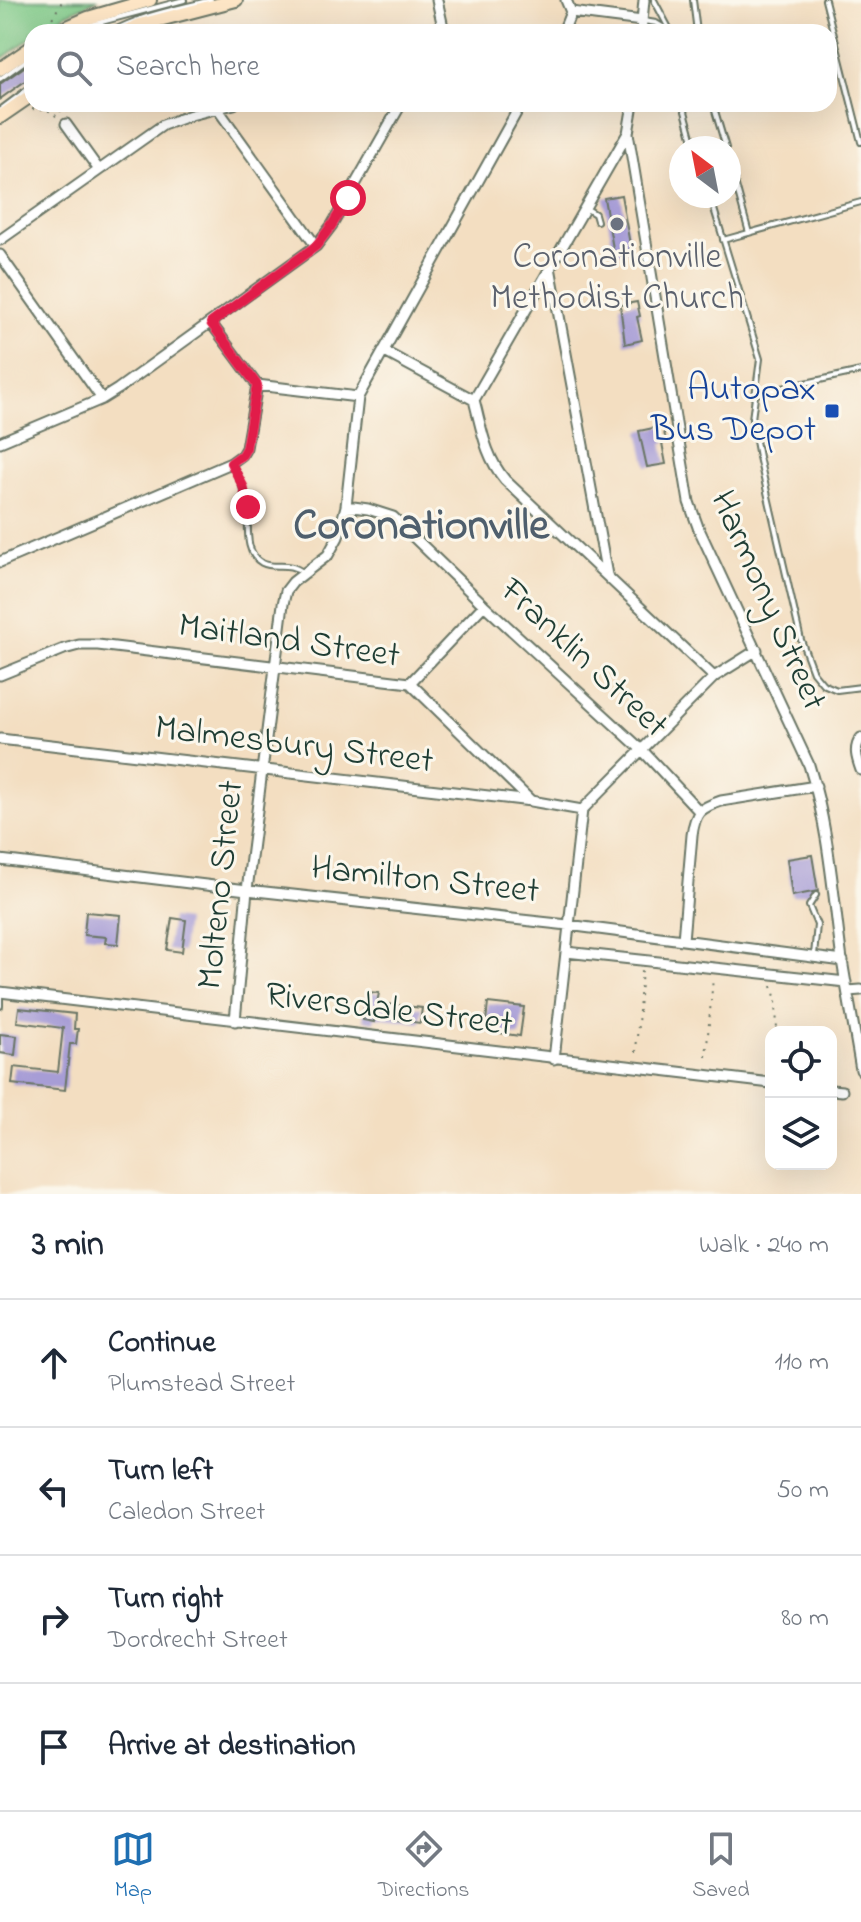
<!DOCTYPE html>
<meta charset="utf-8">
<style>
body{margin:0;font-family:"Indie Flower",sans-serif;background:#f2f2f3;color:#1f2937}
.controls{position:absolute;right:24px;bottom:24px;display:grid;overflow:hidden;border-radius:16px;box-shadow:0 8px 32px #0002}
.controls button{width:72px;height:72px;display:grid;place-items:center;padding:0;border:0;border-bottom:2px solid #e0e1e3;background:#fff;color:#1f2937;font:40px sans-serif}
.compass{position:absolute;left:669px;top:136px;width:72px;height:72px;border-radius:50%;background:#fff;box-shadow:0 8px 32px #0002;rotate:328deg}
.stop{position:absolute;width:24px;height:24px;margin:-18px;border:6px solid #e11d48;border-radius:50%;background:#fff}
.stop.end{background:#e11d48;border-color:#fff;box-shadow:0 2px 8px #0008}
.list{margin:0;padding:0;list-style:none}
h2{display:flex;justify-content:space-between;align-items:center;height:104px;margin:0;padding:0 32px;font-size:34px}
h2 small{font-size:26px;font-weight:400;color:#747a83}
.list li{display:grid;grid-template-columns:52px 1fr auto;gap:24px;align-items:center;box-sizing:border-box;height:128px;padding:0 32px;border-top:2px solid #e0e1e3}
.list b{display:block;font-size:30px;white-space:nowrap}
.list p{margin:0;font-size:26px;white-space:nowrap;color:#747a83}
.list em{font-size:26px;font-style:normal;color:#747a83}
.icon{flex:none;width:44px;height:44px;fill:none;stroke:currentColor;stroke-width:2;stroke-linecap:round;stroke-linejoin:round}
.map{position:relative;flex:none;width:861px;height:1194px;overflow:hidden}
.search{position:absolute;background:#fff;box-shadow:0 8px 32px #0002;left:24px;right:24px;top:24px;height:88px;display:flex;align-items:center;gap:20px;box-sizing:border-box;padding:0 28px;border-radius:24px;color:#747a83;font-size:30px}
.sheet{height:616px;background:#fff}
nav{display:flex;justify-content:space-around;align-items:center;box-sizing:border-box;height:112px;border-top:2px solid #e0e1e3;background:#fff;font-size:22px;color:#747a83}
nav a{display:grid;justify-items:center;gap:4px}
nav .on{color:#1f6fb2}
.map>svg:first-child{display:block}
.green{fill:#7dc886;stroke:#4e825d;stroke-width:2}
.building{fill:#a79dd6}
.lines{fill:none;stroke-linecap:round;stroke-linejoin:round}
.lane-casing{stroke:#697565;stroke-width:8}
.street-casing{stroke:#697565;stroke-width:13}
.secondary-casing{stroke:#697565;stroke-width:16}
.path{stroke:#697565;stroke-width:2;stroke-dasharray:2 6;stroke-linecap:butt}
.lane{stroke:#fff;stroke-width:4}
.street{stroke:#fff;stroke-width:9}
.secondary{stroke:#fde5c5;stroke-width:12}
.path-bridge{stroke:#697565;stroke-width:2;stroke-dasharray:2 6;stroke-linecap:butt}
.route{stroke:#e11d48;stroke-width:10}
.worship-dot{fill:#6b7280;stroke:#fbf7ec;stroke-width:3}
.transit-dot{fill:#1a4fb4;stroke:#fbf7ec;stroke-width:3}
.labels{text-anchor:middle;dominant-baseline:central;stroke-width:6;stroke-linejoin:round;paint-order:stroke}
.worship-label{font-size:36px;fill:#5b616d;stroke:#fbf7ec}
.transit-label{font-size:36px;fill:#164399;stroke:#fbf7ec;text-anchor:end}
.street-label{font-size:36px;fill:#1f3d34;stroke:#fbf7ec}
.district-label{font-size:44px;font-weight:bold;fill:#4f5f6d;stroke:#fbf7ec}
</style>
<div class="map">
<svg width="861" height="1194" viewBox="0 0 861 1194">
<rect width="100%" height="100%" fill="#fbf7ec"/>
<filter id="ink" filterUnits="userSpaceOnUse"><feTurbulence type="fractalNoise" baseFrequency=".0125" numOctaves="2"/><feDisplacementMap in="SourceGraphic" scale="16" xChannelSelector="R" yChannelSelector="G"/><feConvolveMatrix kernelMatrix="1 2 1 2 8 2 1 2 1" color-interpolation-filters="sRGB"/></filter>
<filter id="wash" filterUnits="userSpaceOnUse"><feTurbulence type="fractalNoise" baseFrequency=".006" numOctaves="4" result="noise"/><feDisplacementMap in="SourceGraphic" scale="32" xChannelSelector="R" yChannelSelector="G"/><feGaussianBlur stdDeviation="1.8" result="paint"/><feColorMatrix in="noise" values="0 0 0 0 0 0 0 0 0 0 0 0 0 0 0 0 0 1.4 0 .05"/><feComposite in="paint" operator="in"/></filter>
<g filter="url(#wash)">
<rect width="100%" height="100%" fill="#f3dec1"/>
<path class="green" d="M 0,0 L 98,0 L 68,13 L 39,32 L 32,32 L 32,37 L 0,60 Z"/>
<g id="blocks">
<path class="building" d="M 27,65 L 32,72 L 32,76 L 0,99 L 0,84 Z
M 621,195 L 631,250 L 614,254 L 604,198 Z
M 637,302 L 640,316 L 637,317 L 642,340 L 625,344 L 620,305 Z
M 663,426 L 666,442 L 662,443 L 666,464 L 647,467 L 639,431 Z
M 812,855 L 818,891 L 792,896 L 787,859 Z
M 86,912 L 121,915 L 118,944 L 105,943 L 106,937 L 84,935 Z
M 172,918 L 186,920 L 182,952 L 167,950 Z
M 367,992 L 379,993 L 377,1003 L 422,1008 L 420,1023 L 375,1017 L 374,1022 L 363,1020 Z
M 488,1003 L 524,1007 L 520,1036 L 485,1031 Z
M 19,1008 L 75,1014 L 74,1029 L 78,1029 L 76,1044 L 70,1044 L 65,1090 L 12,1084 L 14,1067 L 58,1072 L 63,1028 L 17,1022 Z
M 0,1034 L 17,1036 L 15,1055 L 0,1053 Z"/>
</g>
</g>
<g filter="url(#ink)">
<use href="#blocks" fill-opacity="0" stroke="#697565" stroke-width="2"/>
<g class="lines">
<defs>
<path id="lane" d="M 654,0 L 671,32
M 693,0 L 697,32
M 825,0 L 861,142
M 644,21 L 656,23 L 669,31
M 74,32 L 94,24 L 184,0
M 111,32 C 142,15 178,9 211,0
M 0,79 L 32,56
M 683,104 L 695,148
M 713,104 L 726,148
M 0,110 L 32,86
M 729,160 L 749,233
M 710,196 L 760,359 L 752,419 L 759,457 L 801,640 L 813,672 L 823,684 L 837,690 L 861,687
M 587,209 L 595,214 L 597,221
M 723,240 L 861,202
M 755,394 L 861,371
M 231,463 C 239,476 244,489 247,504 C 250,522 242,552 262,563 C 276,570 287,560 304,573
M 814,955 L 817,925 L 809,906 L 816,895
M 0,1006 L 0,995"/>
<path id="street" d="M 437,0 L 444,32
M 566,0 L 571,12 L 642,21
M 563,32 L 571,12
M 641,32 L 644,0
M 633,104 L 628,133 L 689,502 L 698,527 L 809,765 C 829,828 833,895 842,960 C 848,997 855,1033 861,1070
M 217,108 L 316,246
M 66,124 L 99,170
M 0,240 L 163,125 L 191,115 L 234,104
M 0,255 L 102,399
M 550,267 L 607,575
M 211,323 L 257,385 L 358,397
M 383,351 L 474,400
M 474,400 C 482,430 485,456 505,480 L 714,677
M 474,400 L 628,133
M 0,442 L 102,399 L 118,389 L 316,246 L 332,225 L 401,104
M 346,506 L 368,509 L 393,517 L 484,605 L 643,751 L 699,811
M 0,562 L 231,463 L 242,455 L 246,448 L 257,385
M 0,675 L 64,649 L 79,645 L 98,645 L 410,683 L 531,801
M 410,683 L 484,605
M 861,738 C 853,748 857,759 861,770
M 0,739 L 531,801 L 582,810
M 0,860 L 247,890 L 568,925 L 843,961
M 683,940 L 692,835 C 695,812 700,808 721,801 L 816,786
M 566,952 L 846,982
M 848,991 L 861,990
M 0,992 L 771,1083
M 235,1021 L 247,890 L 283,604 L 286,591 L 293,582 L 328,555 L 338,537 L 346,506 L 358,397 L 521,104
M 554,1059 L 582,810 L 714,677 L 757,650
M 831,1090 L 842,1091"/>
<path id="secondary" d="M 56,32 L 88,18 L 150,0
M 124,32 L 140,25 L 236,0
M 0,69 L 32,47
M 0,117 L 32,95"/>
</defs>
<use href="#lane" class="lane-casing"/>
<use href="#street" class="street-casing"/>
<use href="#secondary" class="secondary-casing"/>
<path class="path" d="M 33,32 L 51,20 L 63,0
M 55,104 L 64,115
M 63,104 L 68,112
M 32,109 L 49,111 L 59,118
M 772,986 L 776,1000 L 777,1032
M 636,1052 L 642,969
M 706,1057 L 713,978"/>
<use href="#lane" class="lane"/>
<use href="#street" class="street"/>
<use href="#secondary" class="secondary"/>
<path class="path-bridge" d="M 50,32 L 51,20"/>
</g>
</g>
<g class="lines" filter="url(#ink)">
<path class="route" d="M 248,507 L 243,486 L 231,463 L 242,455 L 246,448 L 257,385 L 211,323 L 316,246 L 332,225 L 348,198"/>
</g>
<circle class="worship-dot" cx="617" cy="224" r="8"/>
<rect class="transit-dot" x="824" y="403" width="16" height="16" rx="4"/>
<g class="labels">
<g class="worship-label">
<text x="617" y="258">Coronationville<tspan x="617" dy="41">Methodist Church</tspan></text>
</g>
<g class="transit-label">
<text x="816" y="390">Autopax<tspan x="816" dy="41">Bus Depot</tspan></text>
</g>
<g class="street-label">
<text transform="translate(767 601) rotate(66)">Harmony Street</text>
<text transform="translate(289 642) rotate(8)">Maitland Street</text>
<text transform="translate(583 659) rotate(43)">Franklin Street</text>
<text transform="translate(294 746) rotate(7)">Malmesbury Street</text>
<text transform="translate(425 881) rotate(6)">Hamilton Street</text>
<text transform="translate(222 885) rotate(-84)">Molteno Street</text>
<text transform="translate(389 1011) rotate(7)">Riversdale Street</text>
</g>
<g class="district-label">
<text x="421" y="527">Coronationville</text>
</g>
</g>
</svg>
<div class="controls">
<button><svg class="icon" aria-label="locate" viewBox="0 0 24 24"><circle cx="12" cy="12" r="6"/><path d="M12 2v4M12 18v4M2 12h4M18 12h4"/></svg></button>
<button><svg class="icon" aria-label="layers" viewBox="0 0 24 24"><path d="M12 4l9 5-9 5-9-5zM3 14l9 5 9-5"/></svg></button>
</div>
<svg class="compass" viewBox="-18 -18 36 36"><path d="M0-13l5 13h-10z" fill="#e53935"/><path d="M0 13l5-13h-10z" fill="#747a83"/></svg>
<div class="stop" style="left:348px;top:198px"></div>
<div class="stop end" style="left:248px;top:507px"></div>
<div class="search"><svg class="icon" aria-label="search" viewBox="0 0 24 24"><circle cx="10" cy="10" r="6"/><path d="M15 15l6 6"/></svg>Search here</div>
</div>
<section class="sheet">
<h2>3 min<small>Walk · 240 m</small></h2>
<ul class="list">
<li><svg class="icon" aria-label="ahead" viewBox="0 0 24 24"><path d="M12 20V5M6 11l6-6 6 6"/></svg><div><b>Continue</b><p>Plumstead Street</p></div><em>110 m</em></li>
<li><svg class="icon" aria-label="left" viewBox="0 0 24 24"><path d="M17 20v-9H6M10 6l-5 5 5 5"/></svg><div><b>Turn left</b><p>Caledon Street</p></div><em>50 m</em></li>
<li><svg class="icon" aria-label="right" viewBox="0 0 24 24"><path d="M7 20v-9h11M14 6l5 5-5 5"/></svg><div><b>Turn right</b><p>Dordrecht Street</p></div><em>80 m</em></li>
<li><svg class="icon" aria-label="arrive" viewBox="0 0 24 24"><path d="M6 21V4h12l-3 4 3 4H6"/></svg><div><b>Arrive at destination</b></div></li>
</ul>
</section>
<nav>
<a class="on"><svg class="icon" aria-label="map" viewBox="0 0 24 24"><path d="M3 6l6-2 6 2 6-2v14l-6 2-6-2-6 2zM9 4v14M15 6v14"/></svg>Map</a>
<a><svg class="icon" aria-label="directions" viewBox="0 0 24 24"><path d="M12 3l9 9-9 9-9-9zM9 14v-3h6M13 9l2 2-2 2"/></svg>Directions</a>
<a><svg class="icon" aria-label="saved" viewBox="0 0 24 24"><path d="M7 4h10v16l-5-4-5 4z"/></svg>Saved</a>
</nav>
